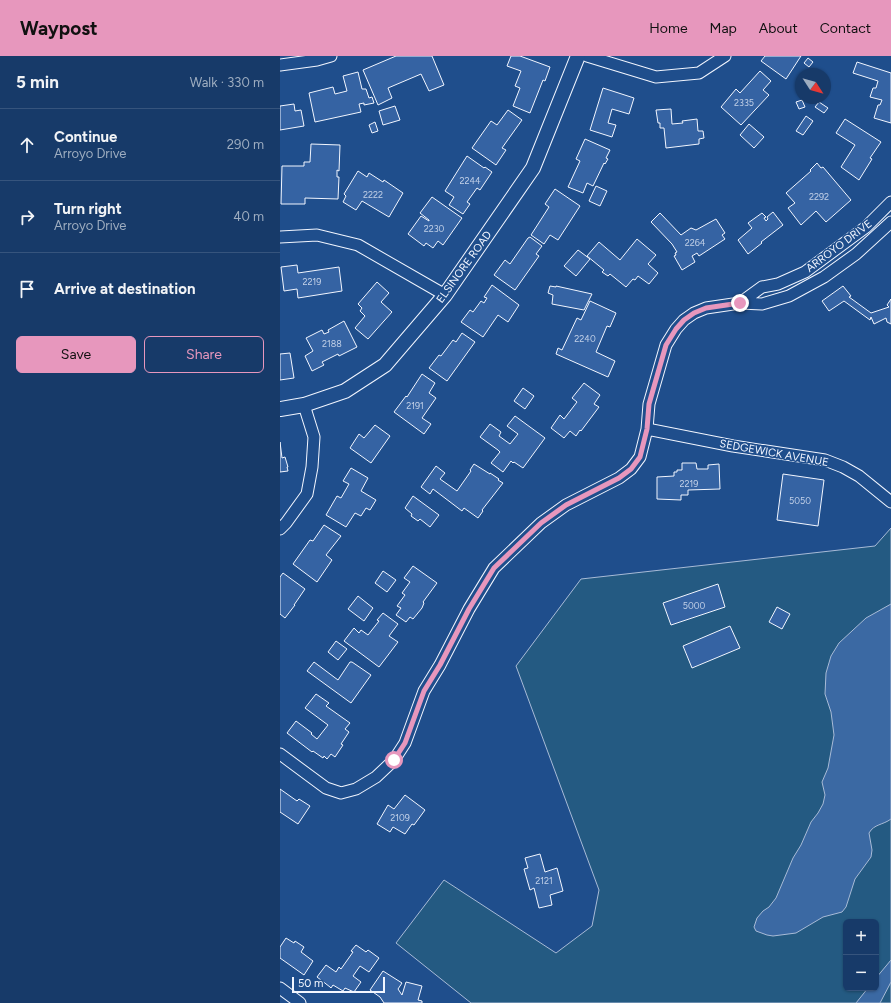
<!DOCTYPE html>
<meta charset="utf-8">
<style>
body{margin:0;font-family:Figtree,sans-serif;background:#20416f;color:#f1f3f6}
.controls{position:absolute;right:12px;bottom:12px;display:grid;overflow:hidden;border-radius:6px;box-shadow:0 1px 3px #0004}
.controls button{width:36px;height:36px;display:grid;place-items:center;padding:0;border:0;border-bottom:1px solid #36547d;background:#173a69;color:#f1f3f6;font:20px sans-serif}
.compass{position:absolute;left:515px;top:12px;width:36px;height:36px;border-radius:50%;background:#173a69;box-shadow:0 1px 3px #0004;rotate:126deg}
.scale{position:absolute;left:12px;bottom:10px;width:93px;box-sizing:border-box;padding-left:4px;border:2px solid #f2f6ff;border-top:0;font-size:11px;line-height:14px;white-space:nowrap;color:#f2f6ff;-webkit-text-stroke:3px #1f4e8c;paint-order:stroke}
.stop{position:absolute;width:12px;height:12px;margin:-9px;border:3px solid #e797bd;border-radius:50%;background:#fff}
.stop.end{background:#e797bd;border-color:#fff;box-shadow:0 1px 4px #0008}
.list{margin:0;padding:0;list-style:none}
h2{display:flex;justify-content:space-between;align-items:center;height:52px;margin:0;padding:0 16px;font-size:17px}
h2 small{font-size:13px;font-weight:400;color:#9eadc0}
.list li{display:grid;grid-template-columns:26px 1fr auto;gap:12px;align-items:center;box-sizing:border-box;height:72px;padding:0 16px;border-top:1px solid #36547d}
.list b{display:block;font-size:15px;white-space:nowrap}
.list p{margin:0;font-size:13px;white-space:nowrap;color:#9eadc0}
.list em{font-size:13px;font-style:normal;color:#9eadc0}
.actions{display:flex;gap:8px;padding:12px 16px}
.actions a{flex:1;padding:9px 0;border:1px solid #e797bd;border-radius:6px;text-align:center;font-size:14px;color:#e797bd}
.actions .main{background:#e797bd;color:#111}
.icon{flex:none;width:22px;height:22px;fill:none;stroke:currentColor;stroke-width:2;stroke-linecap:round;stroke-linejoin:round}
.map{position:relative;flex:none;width:611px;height:947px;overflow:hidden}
header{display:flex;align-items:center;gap:24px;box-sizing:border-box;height:56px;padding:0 20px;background:#e797bd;color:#111}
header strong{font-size:19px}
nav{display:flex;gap:22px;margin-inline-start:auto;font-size:14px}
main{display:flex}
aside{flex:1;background:#173a69}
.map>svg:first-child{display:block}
.green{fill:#245a82;stroke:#a8bbd7;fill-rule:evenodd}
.water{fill:#3b69a3;stroke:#a8bbd7}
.building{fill:#3563a3;stroke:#f2f6ff}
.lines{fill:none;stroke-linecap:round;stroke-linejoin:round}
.minor-casing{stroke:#f2f6ff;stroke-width:13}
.tertiary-casing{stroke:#f2f6ff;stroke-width:16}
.minor{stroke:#1f4e8c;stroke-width:11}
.tertiary{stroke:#1f4e8c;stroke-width:14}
.route{stroke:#e797bd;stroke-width:5}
.labels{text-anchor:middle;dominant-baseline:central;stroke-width:3;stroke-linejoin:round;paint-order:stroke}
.number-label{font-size:9px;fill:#c3d1e8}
.street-label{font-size:11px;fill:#f2f6ff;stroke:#1f4e8c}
</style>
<header>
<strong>Waypost</strong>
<nav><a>Home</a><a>Map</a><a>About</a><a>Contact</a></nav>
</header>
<main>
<aside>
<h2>5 min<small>Walk · 330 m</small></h2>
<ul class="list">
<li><svg class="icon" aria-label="ahead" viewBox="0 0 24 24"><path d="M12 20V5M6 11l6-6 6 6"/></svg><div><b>Continue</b><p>Arroyo Drive</p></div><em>290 m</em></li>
<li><svg class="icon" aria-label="right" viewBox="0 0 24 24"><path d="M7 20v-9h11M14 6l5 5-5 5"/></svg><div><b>Turn right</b><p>Arroyo Drive</p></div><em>40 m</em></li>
<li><svg class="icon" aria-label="arrive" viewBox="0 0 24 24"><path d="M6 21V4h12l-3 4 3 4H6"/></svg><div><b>Arrive at destination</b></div></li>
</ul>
<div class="actions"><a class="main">Save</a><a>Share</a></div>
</aside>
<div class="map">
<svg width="611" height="947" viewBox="0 0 611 947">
<rect width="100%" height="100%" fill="#1f4e8c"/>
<path class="green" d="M 611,472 L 611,947 L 191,947 L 116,887 L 164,824 L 276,897 L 312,870 L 319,834 L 236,610 L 301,523 L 595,490 ZM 566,866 L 596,866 L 596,932 L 566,932 Z"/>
<path class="water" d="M 611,548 L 611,763 C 603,769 594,768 589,777 L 592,794 L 591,801 L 575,823 L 566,851 L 562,856 L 543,861 L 516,877 L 493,880 L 487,879 L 476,875 L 474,871 L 477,862 L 483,855 L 489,851 L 496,842 L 513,802 L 521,789 L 531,766 L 538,757 L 543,748 L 545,739 L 542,726 L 548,712 L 554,679 L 551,656 L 545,638 L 546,617 L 551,600 L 559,587 L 586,562 Z
M 611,904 L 611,926 L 600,947 L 576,947 L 588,932 L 596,932 L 596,922 Z"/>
<path class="building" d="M 116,0 L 152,0 L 164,29 L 149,35 L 141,18 L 108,32 L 112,42 L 98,49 L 83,14 Z
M 231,0 L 240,0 L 270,11 L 265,25 L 263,24 L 250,57 L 233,50 L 240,32 L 235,30 L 241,15 L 227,10 Z
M 485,0 L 521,0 L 506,23 L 481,5 Z
M 528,2 L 533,6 L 529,11 L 524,7 Z
M 577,6 L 611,17 L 611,67 L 594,62 L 598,49 L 600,49 L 602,44 L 590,41 L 593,32 L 596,32 L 598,25 L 573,17 Z
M 480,15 L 491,25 L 483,34 L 489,39 L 461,69 L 441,51 L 456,33 L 460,37 Z
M 78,16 L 82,33 L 86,33 L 89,42 L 92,41 L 94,47 L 84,49 L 84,47 L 79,48 L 81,56 L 35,66 L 29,37 L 53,31 L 55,38 L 67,35 L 63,20 Z
M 323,32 L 354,42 L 349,58 L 332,53 L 328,67 L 336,69 L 332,81 L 310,74 Z
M 522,44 L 525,51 L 519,53 L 516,46 Z
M 539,46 L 548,52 L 544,57 L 535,51 Z
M 14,48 L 15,55 L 21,54 L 24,70 L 0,74 L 0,50 Z
M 115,50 L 120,64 L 103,69 L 99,55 Z
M 391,53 L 392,68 L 403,67 L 402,65 L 417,63 L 418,75 L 423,75 L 424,82 L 419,83 L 419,88 L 386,92 L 384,72 L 380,72 L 380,67 L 378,67 L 376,54 Z
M 228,54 L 242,64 L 222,92 L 226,94 L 216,109 L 192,92 L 211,65 L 217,69 Z
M 526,60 L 533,65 L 523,79 L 516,75 Z
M 565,63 L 601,86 L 590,102 L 592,103 L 579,124 L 561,111 L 575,89 L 556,77 Z
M 95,66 L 98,75 L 92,77 L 89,69 Z
M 469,68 L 484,81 L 474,92 L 460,79 Z
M 305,83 L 330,94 L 326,102 L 328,103 L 325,108 L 324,107 L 313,130 L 307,127 L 303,137 L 288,131 L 300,105 L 296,103 Z
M 31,88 L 60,89 L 59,115 L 57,114 L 57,121 L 59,121 L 58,143 L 25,142 L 25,148 L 1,148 L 2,110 L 24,110 L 24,106 L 30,106 Z
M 187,100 L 204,112 L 205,111 L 212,116 L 200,134 L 197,132 L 187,146 L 190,148 L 183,158 L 169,149 L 174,141 L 165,135 Z
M 537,107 L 541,112 L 543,111 L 571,144 L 546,166 L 536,155 L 521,169 L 508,152 L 515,147 L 506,137 L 531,115 L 530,114 Z
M 78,115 L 87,121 L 89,117 L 103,126 L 104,124 L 123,137 L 109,161 L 82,145 L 76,154 L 63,146 L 66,140 L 64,138 Z
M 316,130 L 327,135 L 320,150 L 309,145 Z
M 275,133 L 300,150 L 278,184 L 270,179 L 264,188 L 251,179 L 269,151 L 265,148 Z
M 152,141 L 182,162 L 163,189 L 158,185 L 153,192 L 146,187 L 144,190 L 128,178 L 141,160 L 149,165 L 149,164 L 140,157 Z
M 493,156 L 503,169 L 481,186 L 482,187 L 468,198 L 458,184 L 472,172 L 468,167 L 482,157 L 486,161 L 484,162 L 486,165 L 488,163 L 487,161 Z
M 380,157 L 401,179 L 411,172 L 416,174 L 436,163 L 445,177 L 442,179 L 445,183 L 419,200 L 417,197 L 412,200 L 415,206 L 402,214 L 394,200 L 396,199 L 395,197 L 397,196 L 392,188 L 371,166 Z
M 250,181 L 262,190 L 256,198 L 259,200 L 235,234 L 214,219 L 225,204 L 230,208 L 248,182 Z
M 357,183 L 376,199 L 368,208 L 378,217 L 369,228 L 358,220 L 355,224 L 353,223 L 346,231 L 330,218 L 328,220 L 322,216 L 324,214 L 307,200 L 319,186 L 340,204 Z
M 298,194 L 310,203 L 296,220 L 284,210 Z
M 17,209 L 18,217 L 59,211 L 62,235 L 18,242 L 17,233 L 4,235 L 1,211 Z
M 97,226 L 109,237 L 101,246 L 112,256 L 88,283 L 75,272 L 85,260 L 80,255 L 82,252 L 78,248 Z
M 212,229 L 239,249 L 228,266 L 218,259 L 203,281 L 181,266 L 190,254 L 193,256 L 201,245 L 204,247 L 207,242 L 204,241 Z
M 270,230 L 276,231 L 276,230 L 312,238 L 304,254 L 272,248 L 273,239 L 268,237 Z
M 563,230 L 571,240 L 569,241 L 591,257 L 609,251 L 607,249 L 611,243 L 611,268 L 607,266 L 606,262 L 594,268 L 591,261 L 590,264 L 564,245 L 549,255 L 542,245 Z
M 310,245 L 336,257 L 330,271 L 327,270 L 316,296 L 335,305 L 328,321 L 276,298 L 278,292 L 282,294 L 297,262 L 301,264 Z
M 64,265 L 77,291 L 59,300 L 58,298 L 42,306 L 44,309 L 32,315 L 25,300 L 33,295 L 26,282 L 42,274 L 44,278 L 49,276 L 48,274 Z
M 182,277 L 195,286 L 167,325 L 149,312 L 159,299 L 161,300 L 173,284 L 176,286 Z
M 10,297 L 14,322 L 0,324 L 0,298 Z
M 142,318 L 155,327 L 149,337 L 156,342 L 142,362 L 151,368 L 144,378 L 114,356 L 126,340 L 127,341 Z
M 304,327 L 320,339 L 314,348 L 319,351 L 301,375 L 300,374 L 296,380 L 290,375 L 284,382 L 271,372 L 280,359 L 284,363 L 297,346 L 292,342 Z
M 243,332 L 254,340 L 245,353 L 234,345 Z
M 235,360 L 265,382 L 243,412 L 234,406 L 233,407 L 231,405 L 223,416 L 211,407 L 220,396 L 218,394 L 200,381 L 210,368 L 221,376 L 219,380 L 230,388 L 238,378 L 227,370 Z
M 95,369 L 110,380 L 91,407 L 70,392 L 79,378 L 84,382 Z
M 0,386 L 2,402 L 5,401 L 8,411 L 7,411 L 8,415 L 0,416 Z
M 402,407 L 416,407 L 417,413 L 428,413 L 428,409 L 439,408 L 440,433 L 408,434 L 408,439 L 401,439 L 401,444 L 377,443 L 377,421 L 394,420 L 394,416 L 397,416 L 397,414 L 402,414 Z
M 194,408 L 210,418 L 210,417 L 219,423 L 218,424 L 223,427 L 202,454 L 203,455 L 198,462 L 184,452 L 182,455 L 153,433 L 150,438 L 141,431 L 156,410 L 165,417 L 160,423 L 177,435 L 191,415 L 190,414 Z
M 71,412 L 88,422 L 81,435 L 96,444 L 90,454 L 86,452 L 81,460 L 75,457 L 66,471 L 46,459 L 57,440 L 61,442 L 69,428 L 63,425 Z
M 503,418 L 544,424 L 538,470 L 497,464 Z
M 133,440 L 159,459 L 150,471 L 140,463 L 138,465 L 131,460 L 132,458 L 125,452 Z
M 44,469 L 61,480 L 46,499 L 52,504 L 37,526 L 13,508 L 30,484 L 33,485 Z
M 133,510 L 157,527 L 143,546 L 144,547 L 142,552 L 133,563 L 130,561 L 126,566 L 116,559 L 121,552 L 117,550 L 125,539 L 122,537 L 130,526 L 124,522 Z
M 103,515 L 116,524 L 107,536 L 95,527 Z
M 3,517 L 25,533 L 14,549 L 15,549 L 5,562 L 0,558 L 0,521 Z
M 438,528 L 445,551 L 391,569 L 383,547 Z
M 78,540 L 93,552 L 84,565 L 68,553 Z
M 497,551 L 510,558 L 502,573 L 489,566 Z
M 103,557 L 118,568 L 109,580 L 118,586 L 99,611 L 64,585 L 74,572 L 79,577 L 81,574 L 88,579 L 99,565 L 97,564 Z
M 450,570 L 460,592 L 412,612 L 403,590 Z
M 56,585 L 67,593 L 58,604 L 48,596 Z
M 34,606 L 58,624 L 70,606 L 72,606 L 91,619 L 71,647 L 27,615 Z
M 36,638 L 49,647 L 46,650 L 70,667 L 65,673 L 69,676 L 61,688 L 63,689 L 55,701 L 51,698 L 47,703 L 44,700 L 43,702 L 33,695 L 32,696 L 7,677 L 16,665 L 32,677 L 31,678 L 37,683 L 48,669 L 25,652 Z
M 0,733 L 17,745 L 19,743 L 30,750 L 18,768 L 0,756 Z
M 125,739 L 145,754 L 134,769 L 132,768 L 125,778 L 113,771 L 110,776 L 97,768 L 108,749 L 114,753 Z
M 260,798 L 265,816 L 277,812 L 283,835 L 270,839 L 272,849 L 259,852 L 254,832 L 250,834 L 244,813 L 248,812 L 245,802 Z
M 6,882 L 14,887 L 15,885 L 24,891 L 21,896 L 33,905 L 24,919 L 0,902 L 0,891 Z
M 76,889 L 86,896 L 88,894 L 99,902 L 89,916 L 80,910 L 73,920 L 81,926 L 74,936 L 65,932 L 63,935 L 53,929 L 51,932 L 50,931 L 37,921 L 46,909 L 56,916 L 59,911 L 61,913 L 73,896 L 71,895 Z
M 103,915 L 122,927 L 118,933 L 122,939 L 126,926 L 142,930 L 138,944 L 142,945 L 142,947 L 104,947 L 100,941 L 90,934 Z"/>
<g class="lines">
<defs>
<path id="minor" d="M 307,0 L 376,21 L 419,17 L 445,0
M 0,9 L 37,4 L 51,0
M 0,181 L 37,179 L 78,189 L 165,239
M 460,247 L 482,231 L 498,228 L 525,216 L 586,171 L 611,146
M 367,373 L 453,390 L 545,404 L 563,411 L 579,420 L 611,446
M 0,473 L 6,467 L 27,438 L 32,411 L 34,381 L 24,349
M 0,698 L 46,732 L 61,737 L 76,733 L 96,721 L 114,704 L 125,687 L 144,635 L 160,609 L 189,553 L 214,512 L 261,467 L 286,449 L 339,422 L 351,413 L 360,401 L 367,373 L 369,348 L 386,289 L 396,273 L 404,264 L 414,257 L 426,252 L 460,247 L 482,248 L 509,240 L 544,221 L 576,198 L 611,166
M 0,932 L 20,947"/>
<path id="tertiary" d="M 0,353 L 24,349 L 65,335 L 105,309 L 165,239 L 253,112 L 298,0"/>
</defs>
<use href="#minor" class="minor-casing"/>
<use href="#tertiary" class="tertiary-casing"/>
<use href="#minor" class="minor"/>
<use href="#tertiary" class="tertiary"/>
</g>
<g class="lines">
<path class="route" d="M 114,704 L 125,687 L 144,635 L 160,609 L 189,553 L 214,512 L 261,467 L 286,449 L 339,422 L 351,413 L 360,401 L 367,373 L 369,348 L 386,289 L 396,273 L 404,264 L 414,257 L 426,252 L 460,247"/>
</g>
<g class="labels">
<g class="number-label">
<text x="464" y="46">2335</text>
<text x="190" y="124">2244</text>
<text x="93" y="138">2222</text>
<text x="539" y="140">2292</text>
<text x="154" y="172">2230</text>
<text x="415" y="186">2264</text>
<text x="32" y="225">2219</text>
<text x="305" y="282">2240</text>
<text x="52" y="287">2188</text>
<text x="135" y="349">2191</text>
<text x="409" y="427">2219</text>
<text x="520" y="444">5050</text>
<text x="414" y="549">5000</text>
<text x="120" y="761">2109</text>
<text x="264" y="824">2121</text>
</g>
<g class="street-label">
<text transform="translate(559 190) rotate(-37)">ARROYO DRIVE</text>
<text transform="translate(184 211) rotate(-54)">ELSINORE ROAD</text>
<text transform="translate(494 397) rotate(10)">SEDGEWICK AVENUE</text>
</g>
</g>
</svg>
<div class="controls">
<button>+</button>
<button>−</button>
</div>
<svg class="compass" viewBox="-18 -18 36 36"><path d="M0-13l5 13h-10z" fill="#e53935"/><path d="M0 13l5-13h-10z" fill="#9eadc0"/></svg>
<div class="scale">50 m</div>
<div class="stop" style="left:114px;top:704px"></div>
<div class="stop end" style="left:460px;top:247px"></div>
</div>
</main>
